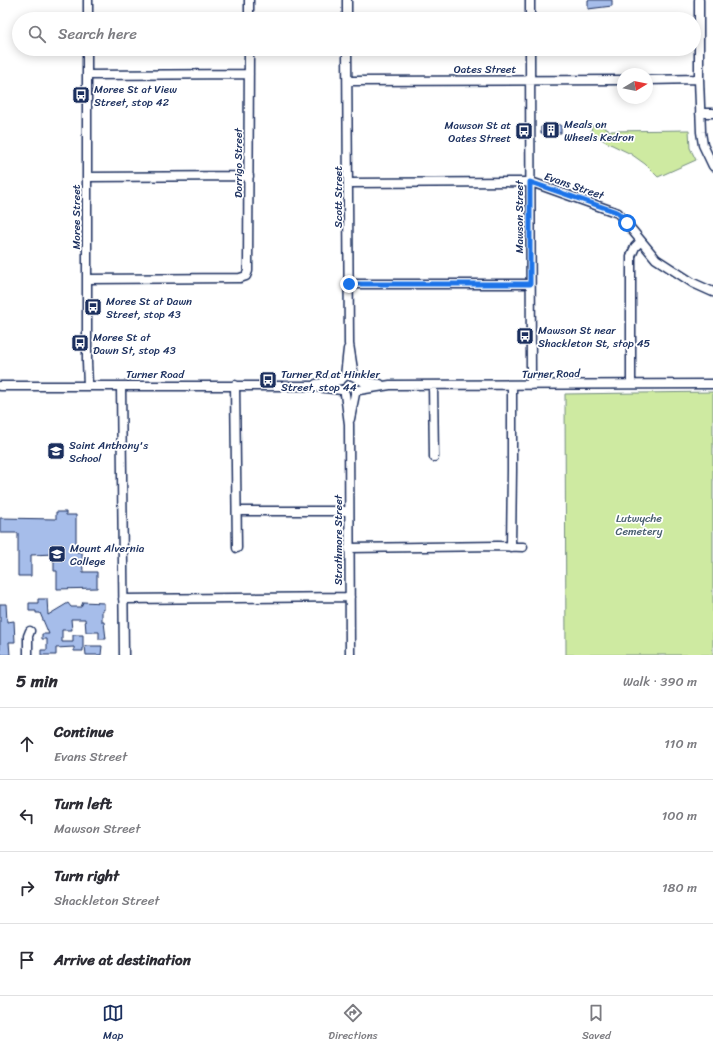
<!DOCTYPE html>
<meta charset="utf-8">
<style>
body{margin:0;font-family:Sriracha,sans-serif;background:#f7f7f7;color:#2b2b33}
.compass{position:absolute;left:617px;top:68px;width:36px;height:36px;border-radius:50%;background:#fff;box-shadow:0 2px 10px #0003;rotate:80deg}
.stop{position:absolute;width:12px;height:12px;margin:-9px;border:3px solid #1a73e8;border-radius:50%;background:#fff}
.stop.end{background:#1a73e8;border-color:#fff;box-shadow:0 1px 4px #0008}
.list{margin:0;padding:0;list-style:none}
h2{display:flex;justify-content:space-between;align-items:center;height:52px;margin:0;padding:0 16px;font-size:17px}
h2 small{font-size:13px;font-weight:400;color:#7c7c81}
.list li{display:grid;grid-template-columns:26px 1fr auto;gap:12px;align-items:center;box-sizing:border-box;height:72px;padding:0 16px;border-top:1px solid #e1e1e2}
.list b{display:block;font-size:15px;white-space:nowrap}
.list p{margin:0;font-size:13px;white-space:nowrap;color:#7c7c81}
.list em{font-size:13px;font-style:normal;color:#7c7c81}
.icon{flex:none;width:22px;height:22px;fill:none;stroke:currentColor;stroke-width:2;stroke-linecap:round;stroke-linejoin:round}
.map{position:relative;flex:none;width:713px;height:655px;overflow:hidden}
.search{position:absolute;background:#fff;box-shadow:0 2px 10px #0003;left:12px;right:12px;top:12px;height:44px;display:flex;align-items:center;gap:10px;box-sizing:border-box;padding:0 14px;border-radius:22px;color:#7c7c81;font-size:15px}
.sheet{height:340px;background:#fff}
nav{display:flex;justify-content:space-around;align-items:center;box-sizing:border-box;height:56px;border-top:1px solid #e1e1e2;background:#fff;font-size:11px;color:#7c7c81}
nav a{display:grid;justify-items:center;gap:2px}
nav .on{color:#1b2f5e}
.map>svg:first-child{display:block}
.green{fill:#ceeaa1;stroke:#748c80}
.building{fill:#a6bdea;stroke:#1b2f5e}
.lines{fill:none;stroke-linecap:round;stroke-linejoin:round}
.minor-casing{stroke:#1b2f5e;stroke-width:11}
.minor{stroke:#fff;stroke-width:8}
.route{stroke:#1a73e8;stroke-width:5}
.labels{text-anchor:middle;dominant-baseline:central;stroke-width:3.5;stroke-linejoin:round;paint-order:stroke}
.street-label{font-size:11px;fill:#1b2f5e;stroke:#fff}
.poi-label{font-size:11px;fill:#1b2f5e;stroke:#fff;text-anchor:start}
.park-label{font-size:11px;fill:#485e6f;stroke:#fff}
</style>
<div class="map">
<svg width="713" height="655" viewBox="0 0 713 655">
<rect width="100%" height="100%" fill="#fff"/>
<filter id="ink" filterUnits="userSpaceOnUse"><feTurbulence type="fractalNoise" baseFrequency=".025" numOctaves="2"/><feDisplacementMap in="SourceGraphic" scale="8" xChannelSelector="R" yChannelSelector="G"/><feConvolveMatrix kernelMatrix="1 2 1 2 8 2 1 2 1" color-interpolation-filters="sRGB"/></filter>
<g filter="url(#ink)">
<path class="green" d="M 592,125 L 602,126 L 610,131 L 689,130 L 690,148 L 696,160 L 658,177 L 645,164 L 631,154 L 606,142 L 591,132 Z
M 713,392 L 713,655 L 566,655 L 565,394 Z"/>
<path class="building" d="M 588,0 L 612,0 L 612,6 L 588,9 Z
M 544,124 L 561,125 L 561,133 L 541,133 L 541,127 L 544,127 Z
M 56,512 L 66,512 L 66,515 L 76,515 L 76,552 L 82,552 L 83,572 L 97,572 L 97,588 L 57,589 L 57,571 L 54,571 L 54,554 L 31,555 L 31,576 L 18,576 L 18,533 L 0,533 L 0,518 L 56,519 Z
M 38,599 L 47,599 L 48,615 L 68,603 L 71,607 L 81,607 L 83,602 L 104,603 L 104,610 L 102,610 L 102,622 L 104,622 L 106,639 L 99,639 L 99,632 L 86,632 L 85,619 L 71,619 L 72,630 L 62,630 L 62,642 L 73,642 L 73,635 L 83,635 L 83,651 L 74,651 L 74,647 L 56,648 L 56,655 L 41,655 L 41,650 L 47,650 L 47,639 L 42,639 L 42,634 L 49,634 L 40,613 L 36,613 L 36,611 L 29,611 L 29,603 L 38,603 Z
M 0,604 L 6,604 L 7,622 L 14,621 L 15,642 L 9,642 L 10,655 L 1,655 L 1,653 L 0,653 Z
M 85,646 L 102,646 L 101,655 L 86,655 Z"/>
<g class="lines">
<defs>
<path id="minor" d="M 347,0 L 347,19
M 699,0 L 699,79 L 701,132 L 703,145 L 713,166
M 88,19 L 88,0
M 249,19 L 249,0
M 530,19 L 530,0
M 87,49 L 87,362 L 88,385
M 347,49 L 349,344 L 354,376
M 530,49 L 531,385
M 87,75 L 249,74
M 647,80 L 699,79
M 348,81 L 623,80
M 700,113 L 713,113
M 87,177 L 249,176
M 349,183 L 525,182 L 534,183 L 618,213 L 656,259 L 693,283 L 713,292
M 87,279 L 240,278 L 246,276 L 248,271 L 249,49
M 349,284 L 530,284
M 345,376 L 348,349
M 316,384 L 336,381 L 341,380 L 345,376 L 351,375 L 364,382 L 380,384
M 631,384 L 631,256 L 635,247 L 641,241
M 235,385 L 237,548
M 433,385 L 434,457
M 0,386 L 310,386 L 341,390
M 121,386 L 124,655
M 359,390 L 390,385 L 713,384
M 345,394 L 349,424 L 350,655
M 350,419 L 355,394
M 237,511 L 349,511
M 511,547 L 512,470 L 512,385
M 349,548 L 498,546 L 523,547
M 123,599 L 350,597
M 28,655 L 28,636 L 30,631"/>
</defs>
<use href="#minor" class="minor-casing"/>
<use href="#minor" class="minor"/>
</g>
</g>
<g class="lines" filter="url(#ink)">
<path class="route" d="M 349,284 L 530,284 L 530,182 L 614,211 L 618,213 L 627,223"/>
</g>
<defs>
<symbol id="bus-square" viewBox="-11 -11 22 22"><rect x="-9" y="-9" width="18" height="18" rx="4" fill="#1b2f5e" stroke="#fff"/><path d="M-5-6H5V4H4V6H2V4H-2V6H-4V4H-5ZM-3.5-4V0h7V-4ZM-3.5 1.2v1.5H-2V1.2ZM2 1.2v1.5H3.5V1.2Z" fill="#fff"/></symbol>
<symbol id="building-square" viewBox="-11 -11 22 22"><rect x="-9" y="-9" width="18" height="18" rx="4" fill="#1b2f5e" stroke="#fff"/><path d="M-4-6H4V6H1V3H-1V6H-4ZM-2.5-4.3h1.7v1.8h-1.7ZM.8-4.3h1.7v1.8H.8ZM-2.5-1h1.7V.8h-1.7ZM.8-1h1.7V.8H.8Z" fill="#fff"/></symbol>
<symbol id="school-square" viewBox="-11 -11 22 22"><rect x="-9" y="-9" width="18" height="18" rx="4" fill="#1b2f5e" stroke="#fff"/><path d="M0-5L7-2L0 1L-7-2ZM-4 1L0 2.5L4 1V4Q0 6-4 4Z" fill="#fff"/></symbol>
<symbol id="university-square" viewBox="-11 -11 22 22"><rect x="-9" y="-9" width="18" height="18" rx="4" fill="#1b2f5e" stroke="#fff"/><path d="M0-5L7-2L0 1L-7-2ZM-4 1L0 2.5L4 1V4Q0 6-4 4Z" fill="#fff"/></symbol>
</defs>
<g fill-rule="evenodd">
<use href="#bus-square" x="71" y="85" width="20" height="20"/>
<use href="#building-square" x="541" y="120" width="20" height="20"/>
<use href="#bus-square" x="514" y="121" width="20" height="20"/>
<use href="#bus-square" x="83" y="297" width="20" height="20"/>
<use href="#bus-square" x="515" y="326" width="20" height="20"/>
<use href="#bus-square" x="70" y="333" width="20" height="20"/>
<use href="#bus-square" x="258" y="370" width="20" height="20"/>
<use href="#school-square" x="46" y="441" width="20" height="20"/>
<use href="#university-square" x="47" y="544" width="20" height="20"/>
</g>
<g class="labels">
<g class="street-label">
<text x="485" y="69">Oates Street</text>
<text transform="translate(238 163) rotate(-90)">Dorrigo Street</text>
<text transform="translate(574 186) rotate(19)">Evans Street</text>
<text transform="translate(338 197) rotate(-90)">Scott Street</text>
<text transform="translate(76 217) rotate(-90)">Moree Street</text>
<text transform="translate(519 217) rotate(-90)">Mawson Street</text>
<text x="155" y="374">Turner Road</text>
<text transform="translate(551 374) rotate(-1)">Turner Road</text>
<text transform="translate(338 540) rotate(-90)">Strathmore Street</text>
</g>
<g class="poi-label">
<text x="94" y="89">Moree St at View<tspan x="94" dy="13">Street, stop 42</tspan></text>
<text x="564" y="124">Meals on<tspan x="564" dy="13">Wheels Kedron</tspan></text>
<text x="511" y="125" text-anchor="end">Mawson St at<tspan x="511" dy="13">Oates Street</tspan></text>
<text x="106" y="301">Moree St at Dawn<tspan x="106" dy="13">Street, stop 43</tspan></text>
<text x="538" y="330">Mawson St near<tspan x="538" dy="13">Shackleton St, stop 45</tspan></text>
<text x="93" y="337">Moree St at<tspan x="93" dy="13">Dawn St, stop 43</tspan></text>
<text x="281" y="374">Turner Rd at Hinkler<tspan x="281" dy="13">Street, stop 44</tspan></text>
<text x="69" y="445">Saint Anthony's<tspan x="69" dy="13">School</tspan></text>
<text x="70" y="548">Mount Alvernia<tspan x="70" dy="13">College</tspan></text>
</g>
<g class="park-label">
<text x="639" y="518">Lutwyche<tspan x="639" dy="13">Cemetery</tspan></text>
</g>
</g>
</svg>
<svg class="compass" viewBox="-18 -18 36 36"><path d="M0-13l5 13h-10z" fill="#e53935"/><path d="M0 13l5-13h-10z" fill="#7c7c81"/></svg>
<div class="stop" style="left:627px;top:223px"></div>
<div class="stop end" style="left:349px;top:284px"></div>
<div class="search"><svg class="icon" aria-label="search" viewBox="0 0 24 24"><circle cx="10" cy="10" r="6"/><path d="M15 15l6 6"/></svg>Search here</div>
</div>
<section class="sheet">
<h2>5 min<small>Walk · 390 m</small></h2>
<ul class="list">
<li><svg class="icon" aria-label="ahead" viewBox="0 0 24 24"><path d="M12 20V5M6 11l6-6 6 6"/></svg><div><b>Continue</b><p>Evans Street</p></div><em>110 m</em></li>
<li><svg class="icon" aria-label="left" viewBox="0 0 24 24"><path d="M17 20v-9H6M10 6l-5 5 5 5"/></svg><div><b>Turn left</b><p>Mawson Street</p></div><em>100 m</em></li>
<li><svg class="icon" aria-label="right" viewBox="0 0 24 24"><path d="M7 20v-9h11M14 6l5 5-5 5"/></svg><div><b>Turn right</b><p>Shackleton Street</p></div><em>180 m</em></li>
<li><svg class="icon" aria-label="arrive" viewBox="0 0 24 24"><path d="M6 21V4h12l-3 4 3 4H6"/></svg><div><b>Arrive at destination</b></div></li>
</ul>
</section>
<nav>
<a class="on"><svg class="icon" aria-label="map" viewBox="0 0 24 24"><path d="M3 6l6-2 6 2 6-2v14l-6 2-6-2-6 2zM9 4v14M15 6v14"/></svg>Map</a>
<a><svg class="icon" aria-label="directions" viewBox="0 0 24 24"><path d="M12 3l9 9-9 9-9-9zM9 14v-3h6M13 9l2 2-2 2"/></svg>Directions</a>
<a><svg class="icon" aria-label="saved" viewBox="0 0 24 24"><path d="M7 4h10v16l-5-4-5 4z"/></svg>Saved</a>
</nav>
